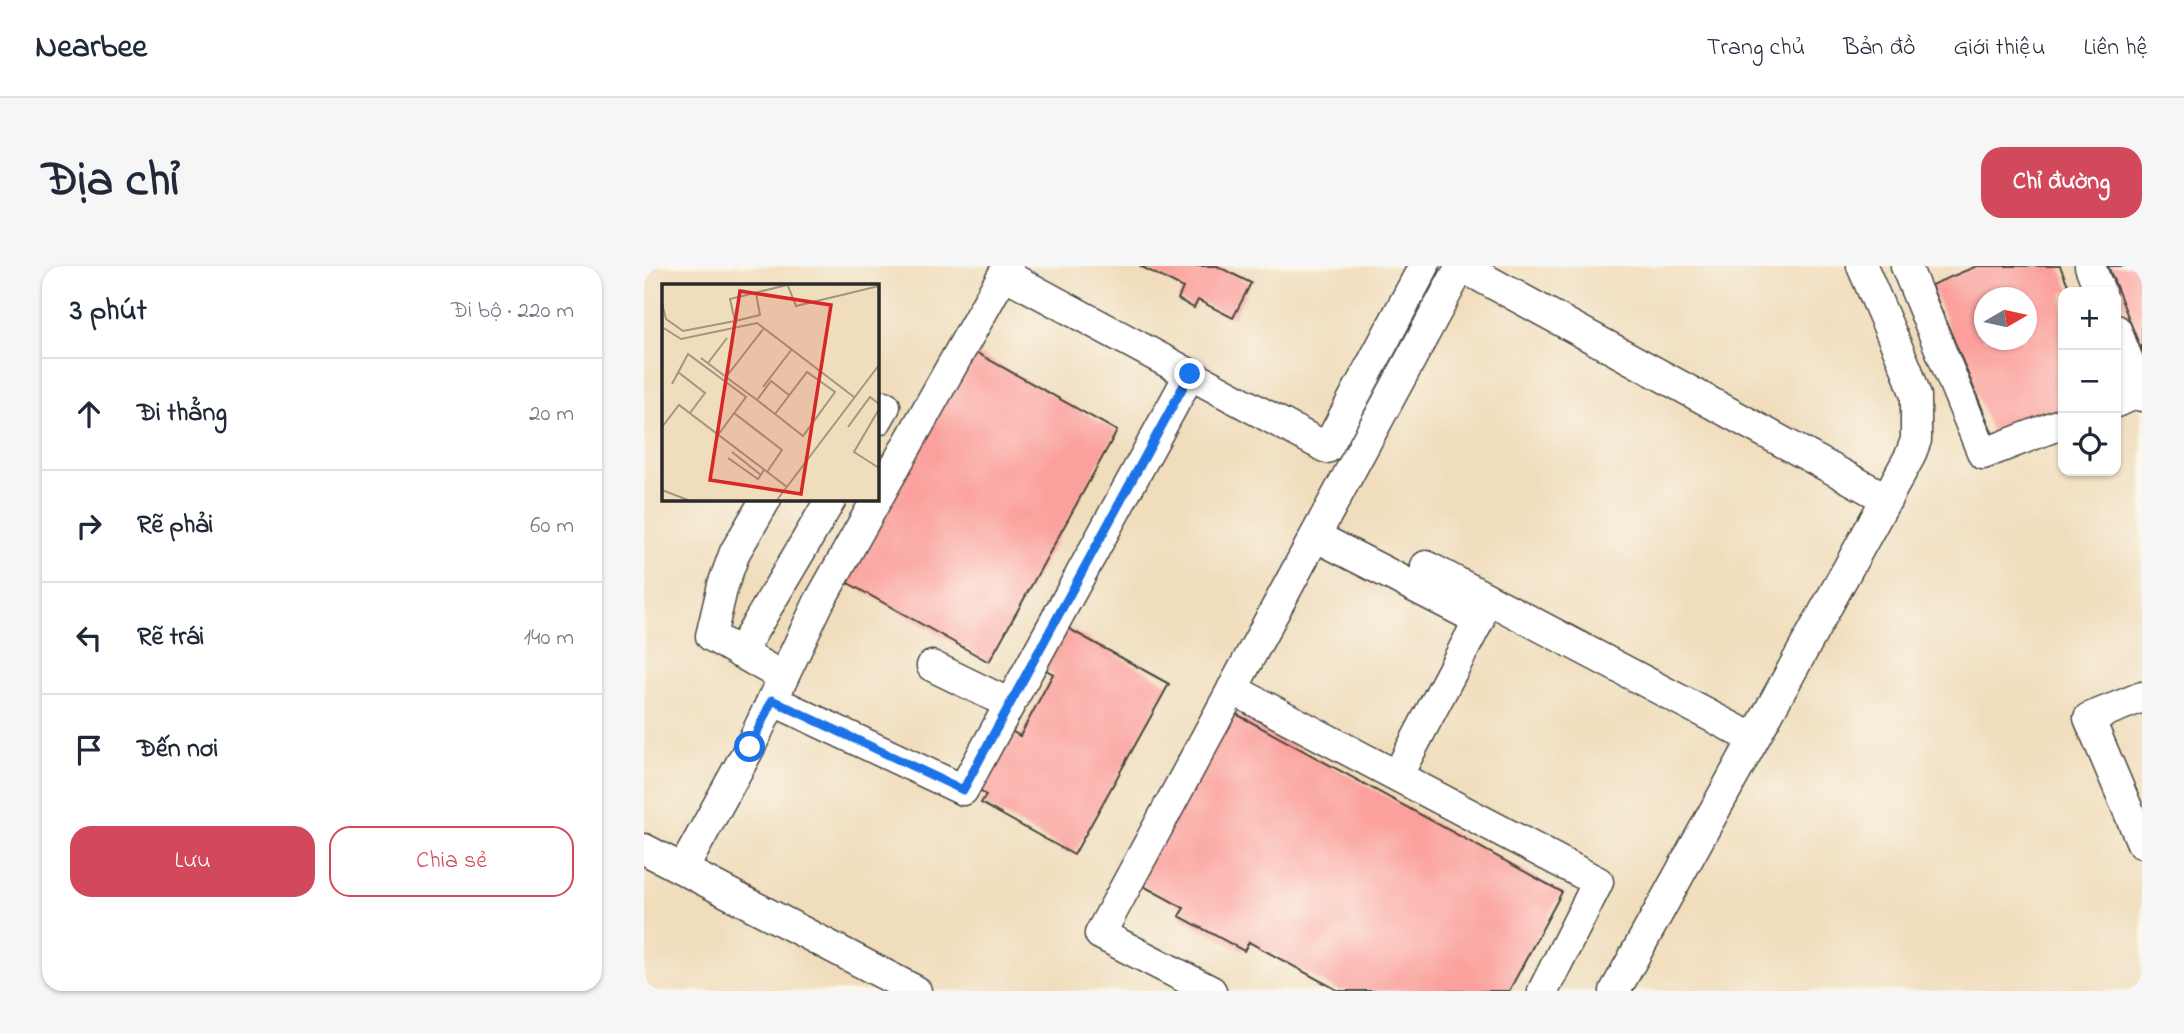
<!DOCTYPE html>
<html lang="vi">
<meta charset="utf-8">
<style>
body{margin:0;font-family:"Indie Flower",sans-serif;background:#f6f6f7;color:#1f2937}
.controls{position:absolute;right:21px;top:21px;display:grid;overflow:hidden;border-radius:14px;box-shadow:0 2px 5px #0004}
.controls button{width:63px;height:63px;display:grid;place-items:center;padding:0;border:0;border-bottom:2px solid #e0e1e3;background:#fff;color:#1f2937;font:35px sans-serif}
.compass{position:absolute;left:1330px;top:21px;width:63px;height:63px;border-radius:50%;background:#fff;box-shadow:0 2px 5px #0004;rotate:81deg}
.stop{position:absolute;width:21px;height:21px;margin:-16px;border:5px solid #1a73e8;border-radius:50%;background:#fff}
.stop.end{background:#1a73e8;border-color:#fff;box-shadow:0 2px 7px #0008}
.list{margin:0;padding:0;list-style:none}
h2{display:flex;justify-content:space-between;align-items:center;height:91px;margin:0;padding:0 28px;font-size:30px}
h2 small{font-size:23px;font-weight:400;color:#747a83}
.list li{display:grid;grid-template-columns:46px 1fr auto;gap:21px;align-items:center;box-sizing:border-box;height:112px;padding:0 28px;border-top:2px solid #e0e1e3}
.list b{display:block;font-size:26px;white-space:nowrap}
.list em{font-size:23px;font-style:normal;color:#747a83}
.actions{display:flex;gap:14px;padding:21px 28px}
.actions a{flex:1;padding:16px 0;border:2px solid #d1495b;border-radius:21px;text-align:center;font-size:24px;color:#d1495b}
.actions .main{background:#d1495b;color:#fff}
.icon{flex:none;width:38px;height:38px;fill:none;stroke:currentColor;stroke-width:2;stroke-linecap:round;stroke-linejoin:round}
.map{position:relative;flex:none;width:1498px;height:725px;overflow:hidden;border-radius:21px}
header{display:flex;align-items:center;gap:42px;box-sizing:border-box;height:98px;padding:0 35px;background:#fff;border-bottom:2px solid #e0e1e3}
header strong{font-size:33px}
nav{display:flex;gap:38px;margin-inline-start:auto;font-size:24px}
.intro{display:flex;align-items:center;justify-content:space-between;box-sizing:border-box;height:168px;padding:0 42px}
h1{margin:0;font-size:49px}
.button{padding:18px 32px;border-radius:21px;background:#d1495b;color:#fff;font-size:24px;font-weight:700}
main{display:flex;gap:42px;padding:0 42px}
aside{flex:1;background:#fff;border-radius:21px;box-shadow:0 2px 5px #0004}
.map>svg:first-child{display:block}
.building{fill:#fba09c;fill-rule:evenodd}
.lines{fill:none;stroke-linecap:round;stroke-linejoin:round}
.minor-casing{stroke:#494641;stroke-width:33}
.minor{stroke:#fff;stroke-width:30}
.route{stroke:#1a73e8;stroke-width:9}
.inset-road{fill:none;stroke:#a19682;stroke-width:2}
.view{fill:#d62828;fill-opacity:0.15;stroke:#d62828;stroke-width:3.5}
.inset-edge{fill:none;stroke:#2b2b2b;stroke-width:3.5}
</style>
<header>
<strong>Nearbee</strong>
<nav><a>Trang chủ</a><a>Bản đồ</a><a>Giới thiệu</a><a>Liên hệ</a></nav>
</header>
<div class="intro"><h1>Địa chỉ</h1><a class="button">Chỉ đường</a></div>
<main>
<aside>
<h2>3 phút<small>Đi bộ · 220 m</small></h2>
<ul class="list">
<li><svg class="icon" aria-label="ahead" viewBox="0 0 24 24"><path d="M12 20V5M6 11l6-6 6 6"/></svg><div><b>Đi thẳng</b></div><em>20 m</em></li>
<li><svg class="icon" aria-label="right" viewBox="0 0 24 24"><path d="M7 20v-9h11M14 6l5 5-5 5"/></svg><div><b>Rẽ phải</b></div><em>60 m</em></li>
<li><svg class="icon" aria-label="left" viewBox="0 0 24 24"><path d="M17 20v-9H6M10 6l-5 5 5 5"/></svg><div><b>Rẽ trái</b></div><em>140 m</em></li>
<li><svg class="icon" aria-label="arrive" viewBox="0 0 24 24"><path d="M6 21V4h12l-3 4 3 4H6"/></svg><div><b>Đến nơi</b></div></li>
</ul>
<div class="actions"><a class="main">Lưu</a><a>Chia sẻ</a></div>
</aside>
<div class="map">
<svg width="1498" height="725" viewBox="0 0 1498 725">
<rect width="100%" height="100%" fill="#fbf7ec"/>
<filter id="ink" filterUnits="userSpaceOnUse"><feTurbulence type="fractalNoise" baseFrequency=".0143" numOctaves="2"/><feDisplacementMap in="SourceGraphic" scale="14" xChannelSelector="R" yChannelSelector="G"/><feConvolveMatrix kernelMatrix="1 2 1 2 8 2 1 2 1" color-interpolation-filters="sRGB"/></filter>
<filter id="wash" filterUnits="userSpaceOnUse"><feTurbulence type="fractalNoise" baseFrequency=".00686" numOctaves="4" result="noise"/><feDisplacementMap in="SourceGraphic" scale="28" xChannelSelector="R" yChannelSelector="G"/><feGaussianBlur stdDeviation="1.57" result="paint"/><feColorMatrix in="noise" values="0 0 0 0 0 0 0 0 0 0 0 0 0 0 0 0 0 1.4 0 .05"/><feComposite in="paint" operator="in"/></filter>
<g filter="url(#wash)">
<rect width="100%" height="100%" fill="#f0ddbc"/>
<g id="blocks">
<path class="building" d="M 496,0 L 573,0 L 607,17 L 589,52 L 554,34 L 550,42 L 534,33 L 539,22 Z
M 1333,0 L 1416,0 L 1427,26 L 1419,26 L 1419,149 L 1352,176 L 1287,19 ZM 1340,32 L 1382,32 L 1382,74 L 1340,74 Z
M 1464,0 L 1498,0 L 1498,86 Z
M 326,83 L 473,165 L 345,396 L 199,314 Z
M 420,360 L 525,418 L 430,589 L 337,537 L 342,529 L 331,522 L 364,463 L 376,470 L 409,408 L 397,401 Z
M 585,444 L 918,626 L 865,725 L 695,725 L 605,676 L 600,685 L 535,650 L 540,642 L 492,616 Z"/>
</g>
</g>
<g filter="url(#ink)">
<use href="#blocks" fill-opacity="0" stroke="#494641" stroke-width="2"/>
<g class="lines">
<defs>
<path id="minor" d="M 817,0 L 1243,233
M 1262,0 L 1339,188 L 1419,157
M 1446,0 L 1456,26
M 360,8 L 683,182 L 780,0
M 1472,64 L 1498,130
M 1472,136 L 1497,126
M 233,154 L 241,140
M 122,233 L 91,286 L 79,319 L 67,370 L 139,411
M 671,270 L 835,354 L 753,510
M 782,300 L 1110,473
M 96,387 L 187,233
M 288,400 L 366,438
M 588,423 L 954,616 L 899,725
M 1498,431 L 1445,452 L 1498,577
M 128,434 L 319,524 L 546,108
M 0,583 L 272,725
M 39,603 L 106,481 L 175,336 L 364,0
M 567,725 L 456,668 L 817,0
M 971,725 L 1266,190 L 1272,174 L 1272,130 L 1263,104 L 1218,0"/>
</defs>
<use href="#minor" class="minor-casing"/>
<use href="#minor" class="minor"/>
</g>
</g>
<g class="lines" filter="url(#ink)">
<path class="route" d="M 106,481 L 128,434 L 319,524 L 546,108"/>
</g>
<g transform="translate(18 18)">
<rect width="217" height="217" fill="#f0ddbc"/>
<path class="inset-road" d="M 126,2 L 134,22 L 217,2M 94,9 L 98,31 L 73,37 L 68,15 L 125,1M 0,19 L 4,35 L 21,47 L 73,37M 0,43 L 19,55 L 95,39 L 192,113M 39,74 L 64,93 L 95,116 L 113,130 L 141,152 L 173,108 L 145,88 L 113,130M 46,79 L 65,54M 16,88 L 43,109 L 28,129M 64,93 L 102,44M 10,100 L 26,70 L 84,113 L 56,151M 101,103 L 130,65M 95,116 L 109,97 L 127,111M 72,129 L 120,166 L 105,188M 0,143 L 17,121 L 125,203M 186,143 L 208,113 L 217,120M 70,168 L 99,191M 66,174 L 96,195 L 102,186M 217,184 L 192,168 L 217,125M 0,206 L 26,216M 115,216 L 217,81"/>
<path class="view" d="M 78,7 L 169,21 L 139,210 L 48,196 Z"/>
<rect width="217" height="217" class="inset-edge"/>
</g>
</svg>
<div class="controls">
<button>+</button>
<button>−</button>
<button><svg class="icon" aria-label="locate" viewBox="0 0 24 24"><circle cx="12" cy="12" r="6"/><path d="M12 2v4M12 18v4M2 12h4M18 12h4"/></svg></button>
</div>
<svg class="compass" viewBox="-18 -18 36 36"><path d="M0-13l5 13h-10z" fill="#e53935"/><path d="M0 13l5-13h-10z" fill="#747a83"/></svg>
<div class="stop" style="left:106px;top:481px"></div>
<div class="stop end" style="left:546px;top:108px"></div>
</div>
</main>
